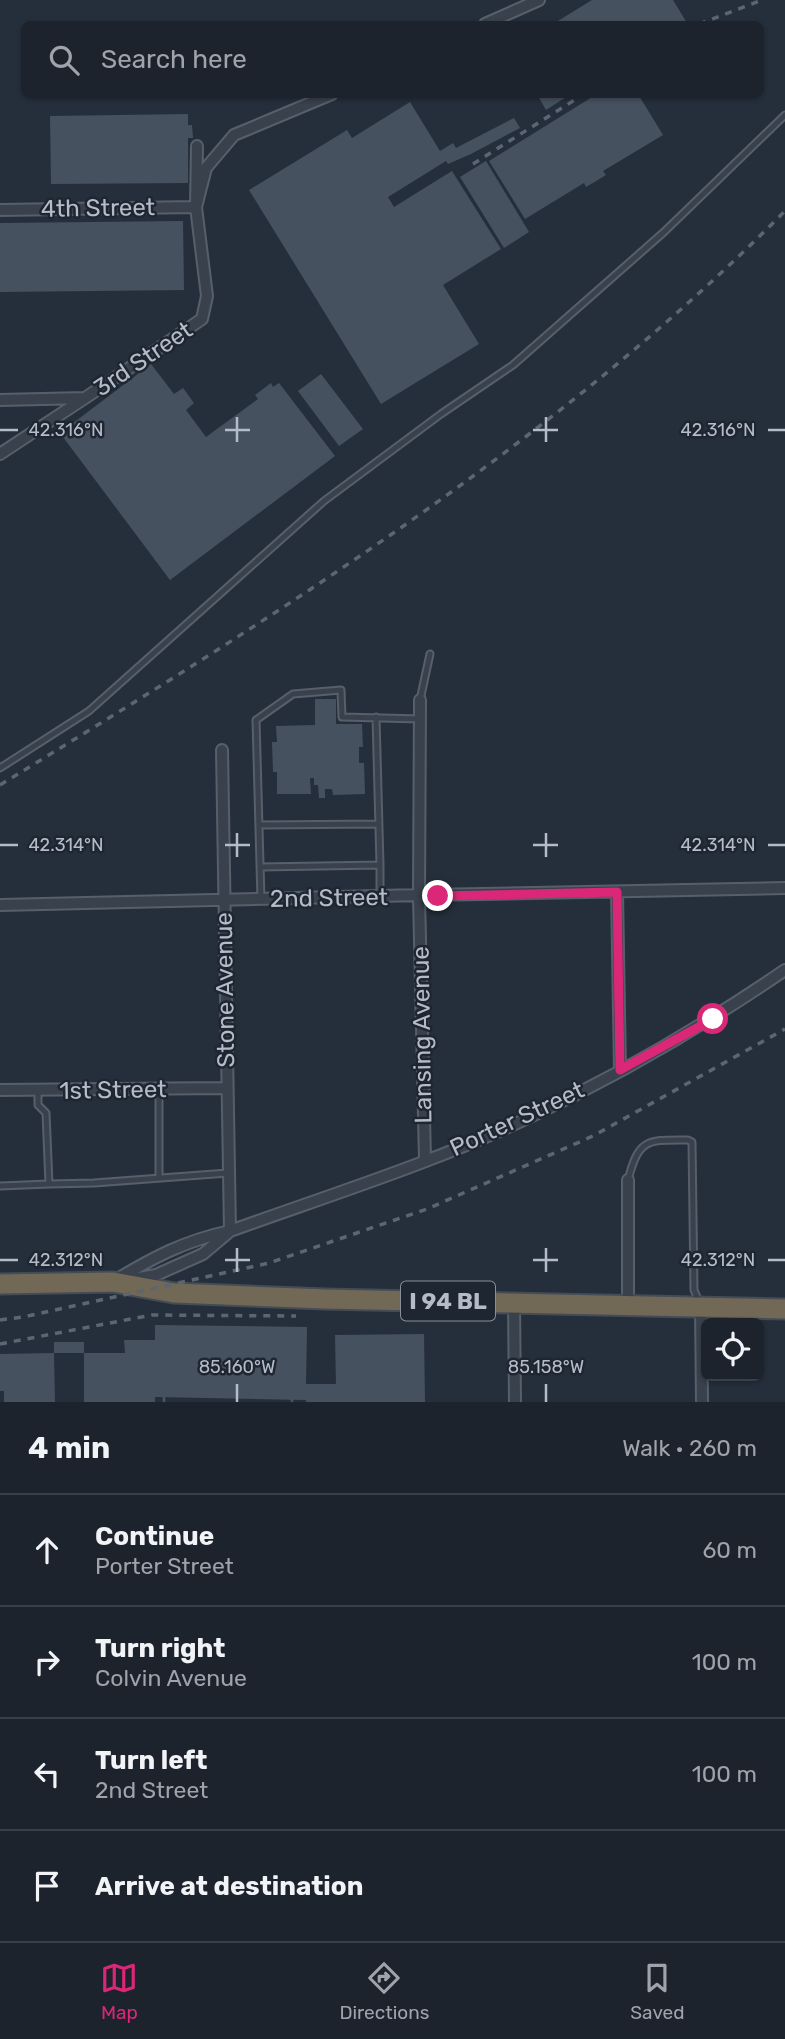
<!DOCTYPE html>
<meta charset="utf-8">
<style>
body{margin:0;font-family:Rubik,sans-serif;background:#252b35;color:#f1f3f6}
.controls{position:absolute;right:21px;bottom:21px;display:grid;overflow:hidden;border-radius:10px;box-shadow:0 2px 5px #0004}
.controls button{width:63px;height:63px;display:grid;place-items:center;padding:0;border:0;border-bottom:2px solid #3a4049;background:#1c232d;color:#f1f3f6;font:35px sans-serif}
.stop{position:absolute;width:21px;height:21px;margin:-16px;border:5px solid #db2777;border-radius:50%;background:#fff}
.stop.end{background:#db2777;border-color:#fff;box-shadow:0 2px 7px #0008}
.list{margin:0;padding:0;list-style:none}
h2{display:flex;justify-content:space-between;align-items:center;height:91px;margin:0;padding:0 28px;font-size:30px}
h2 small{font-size:23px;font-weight:400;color:#a0a4aa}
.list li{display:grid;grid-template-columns:46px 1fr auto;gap:21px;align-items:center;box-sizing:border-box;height:112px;padding:0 28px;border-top:2px solid #3a4049}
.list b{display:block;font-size:26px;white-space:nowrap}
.list p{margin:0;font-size:23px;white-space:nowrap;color:#a0a4aa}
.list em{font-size:23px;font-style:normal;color:#a0a4aa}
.icon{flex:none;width:38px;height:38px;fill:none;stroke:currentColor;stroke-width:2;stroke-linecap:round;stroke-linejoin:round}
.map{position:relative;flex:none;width:785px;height:1402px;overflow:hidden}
.search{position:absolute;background:#1c232d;box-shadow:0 2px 5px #0004;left:21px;right:21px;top:21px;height:77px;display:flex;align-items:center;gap:18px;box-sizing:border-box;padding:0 24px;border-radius:10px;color:#a0a4aa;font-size:26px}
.sheet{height:539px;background:#1c232d}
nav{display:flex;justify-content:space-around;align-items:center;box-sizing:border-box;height:98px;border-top:2px solid #3a4049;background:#1c232d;font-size:19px;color:#a0a4aa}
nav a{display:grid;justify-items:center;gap:4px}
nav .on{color:#db2777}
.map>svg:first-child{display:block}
.building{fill:#465160}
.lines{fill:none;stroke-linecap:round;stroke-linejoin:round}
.lane-casing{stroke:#575f6a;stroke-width:9}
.street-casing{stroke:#575f6a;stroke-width:14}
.highway-casing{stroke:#444c57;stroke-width:23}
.path{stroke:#47595c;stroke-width:2.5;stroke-dasharray:5 5;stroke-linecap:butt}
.lane{stroke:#39414c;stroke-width:5}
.street{stroke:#39414c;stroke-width:10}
.highway{stroke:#726856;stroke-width:19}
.rail{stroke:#5b6573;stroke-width:3.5;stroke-dasharray:7 7;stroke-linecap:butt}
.route{stroke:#db2777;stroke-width:9}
.ticks{fill:none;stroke:#b5bcc8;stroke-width:2.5}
.labels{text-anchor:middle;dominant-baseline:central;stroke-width:5;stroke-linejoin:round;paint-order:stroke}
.shield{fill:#1e2631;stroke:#888f9b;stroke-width:2}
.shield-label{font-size:23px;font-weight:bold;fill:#b5bcc8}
.street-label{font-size:24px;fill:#b5bcc8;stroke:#1e2631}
.ticks-label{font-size:18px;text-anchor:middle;fill:#b5bcc8;stroke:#1e2631;stroke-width:5;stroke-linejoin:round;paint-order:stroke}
</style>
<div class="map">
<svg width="785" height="1402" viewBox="0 0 785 1402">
<rect width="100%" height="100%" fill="#252f3c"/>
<path class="building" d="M 592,0 L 673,0 L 687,23 L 684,24 L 553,24 Z
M 537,94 L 571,94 L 546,110 Z
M 597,94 L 638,94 L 663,135 L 603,171 L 606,175 L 586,187 L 584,183 L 525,219 L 489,161 Z
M 410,102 L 440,151 L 453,143 L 456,148 L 514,118 L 520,128 L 471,154 L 448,164 L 446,161 L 388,197 L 394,207 L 452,171 L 501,249 L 443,285 L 479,344 L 381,404 L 249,190 L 347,130 L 352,138 Z
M 188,114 L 188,125 L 192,125 L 193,138 L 188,138 L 188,183 L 51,184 L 50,116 Z
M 486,161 L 529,232 L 504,248 L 460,177 Z
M 183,221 L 184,290 L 0,292 L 0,223 Z
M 151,364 L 174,394 L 183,388 L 194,403 L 186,410 L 206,437 L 258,399 L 255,395 L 271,383 L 273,387 L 279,383 L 335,456 L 170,580 L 60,433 Z
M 321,374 L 363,429 L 339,446 L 298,391 Z
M 315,699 L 336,699 L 336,724 L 362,724 L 363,747 L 359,747 L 359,763 L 364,763 L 365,794 L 333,795 L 332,789 L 325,789 L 325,798 L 319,798 L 318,785 L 314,785 L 314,778 L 310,778 L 311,794 L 277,794 L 277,772 L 273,772 L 272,742 L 277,742 L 276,726 L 315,725 Z
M 155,1325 L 307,1327 L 306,1384 L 336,1384 L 335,1335 L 424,1334 L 425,1402 L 306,1402 L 306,1400 L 155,1397 L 155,1402 L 84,1402 L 84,1353 L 125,1353 L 124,1340 L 155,1340 Z
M 54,1342 L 84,1342 L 84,1353 L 54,1353 Z
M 54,1353 L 55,1402 L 4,1402 L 4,1391 L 0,1391 L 0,1354 Z"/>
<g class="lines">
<defs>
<path id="lane" d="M 420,700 L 430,654
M 0,768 L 89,711 L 324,501 L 441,414 L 513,365 L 664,232 L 785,115
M 260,825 L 378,824
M 380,865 L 380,897
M 260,867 L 380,865 L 376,717
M 261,900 L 256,720 L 293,694 L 341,690 L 342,717 L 421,719
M 159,1090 L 159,1178
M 628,1180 C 639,1138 647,1140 688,1140 L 692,1142 L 694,1290 L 700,1304
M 49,1184 L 94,1183 L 228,1173
M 0,1186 L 49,1184 L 46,1113 L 38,1105 L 38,1091"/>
<path id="street" d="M 485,24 L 539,0
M 0,210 L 196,207 L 206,168 L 234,135 L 332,94
M 0,400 L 85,398 L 202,319 L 207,296 L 196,207 L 197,146
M 0,454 L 85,398
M 420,700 L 419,896 L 425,1160
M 222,750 L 230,1231
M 617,892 L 620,1070
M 0,905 C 262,897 523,894 785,888
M 0,1090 L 226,1088
M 128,1280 L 156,1275 L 203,1254 L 228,1233
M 114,1281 C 154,1257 184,1241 230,1231 C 330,1195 432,1163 528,1118 C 617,1076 703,1026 785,970
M 514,1302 L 515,1402
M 628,1305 L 628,1180
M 701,1307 L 702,1402"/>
<path id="highway" d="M 0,1284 L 113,1282 L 174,1293 L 325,1299 L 785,1309"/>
</defs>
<use href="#lane" class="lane-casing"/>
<use href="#street" class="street-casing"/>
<use href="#highway" class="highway-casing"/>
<path class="path" d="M 292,1399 L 292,1402
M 164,1402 L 164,1397"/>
<use href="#lane" class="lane"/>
<use href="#street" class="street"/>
<use href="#highway" class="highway"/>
<path class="rail" d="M 699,24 L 762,0
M 473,164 L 584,94
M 0,785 C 276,616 556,442 785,211
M 0,1320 L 23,1317 L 269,1263 L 427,1209 L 593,1136 L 785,1029
M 0,1344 L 152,1315 L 296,1316"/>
</g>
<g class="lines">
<path class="route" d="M 438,896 L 617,892 L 620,1070 L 713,1019"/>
</g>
<path class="ticks" d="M 237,417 L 237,442M 546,417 L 546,442M 0,430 L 18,430M 225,430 L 250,430M 533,430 L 558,430M 768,430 L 785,430M 237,833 L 237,857M 546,833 L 546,857M 0,845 L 18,845M 225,845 L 250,845M 533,845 L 558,845M 768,845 L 785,845M 237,1248 L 237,1272M 546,1248 L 546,1272M 0,1260 L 18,1260M 225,1260 L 250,1260M 533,1260 L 558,1260M 768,1260 L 785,1260M 237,1384 L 237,1402M 546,1384 L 546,1402"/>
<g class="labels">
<rect class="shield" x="401" y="1281.5" width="94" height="39" rx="5"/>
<g class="shield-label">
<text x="448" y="1301">I 94 BL</text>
</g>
<g class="street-label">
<text transform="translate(98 208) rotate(-1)">4th Street</text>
<text transform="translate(143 359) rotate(-34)">3rd Street</text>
<text transform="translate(329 898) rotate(-1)">2nd Street</text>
<text transform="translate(225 990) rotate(-91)">Stone Avenue</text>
<text transform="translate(422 1035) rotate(-91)">Lansing Avenue</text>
<text transform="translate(113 1090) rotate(-1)">1st Street</text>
<text transform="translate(517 1119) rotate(-25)">Porter Street</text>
</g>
</g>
<g class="ticks-label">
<text x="66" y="436">42.316°N</text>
<text x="718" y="436">42.316°N</text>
<text x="66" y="851">42.314°N</text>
<text x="718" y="851">42.314°N</text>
<text x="66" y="1266">42.312°N</text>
<text x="718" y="1266">42.312°N</text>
<text x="237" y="1373">85.160°W</text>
<text x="546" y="1373">85.158°W</text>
</g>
</svg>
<div class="controls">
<button><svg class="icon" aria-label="locate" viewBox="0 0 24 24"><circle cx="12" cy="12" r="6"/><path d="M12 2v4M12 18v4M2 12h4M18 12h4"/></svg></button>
</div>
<div class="stop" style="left:713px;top:1019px"></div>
<div class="stop end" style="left:438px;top:896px"></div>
<div class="search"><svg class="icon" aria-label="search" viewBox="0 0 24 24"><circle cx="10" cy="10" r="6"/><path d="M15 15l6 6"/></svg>Search here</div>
</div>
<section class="sheet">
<h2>4 min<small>Walk · 260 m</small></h2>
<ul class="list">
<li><svg class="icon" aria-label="ahead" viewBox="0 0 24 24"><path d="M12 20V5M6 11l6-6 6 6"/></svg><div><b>Continue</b><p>Porter Street</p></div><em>60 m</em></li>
<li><svg class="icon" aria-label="right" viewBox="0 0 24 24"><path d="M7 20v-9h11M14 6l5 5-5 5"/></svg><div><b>Turn right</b><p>Colvin Avenue</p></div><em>100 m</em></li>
<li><svg class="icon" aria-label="left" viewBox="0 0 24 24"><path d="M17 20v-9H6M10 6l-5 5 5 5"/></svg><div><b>Turn left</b><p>2nd Street</p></div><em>100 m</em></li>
<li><svg class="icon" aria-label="arrive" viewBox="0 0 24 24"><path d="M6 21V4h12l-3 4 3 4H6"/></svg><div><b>Arrive at destination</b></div></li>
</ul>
</section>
<nav>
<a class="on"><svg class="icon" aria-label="map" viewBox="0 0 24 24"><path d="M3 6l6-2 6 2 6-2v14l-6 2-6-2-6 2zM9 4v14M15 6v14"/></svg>Map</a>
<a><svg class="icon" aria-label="directions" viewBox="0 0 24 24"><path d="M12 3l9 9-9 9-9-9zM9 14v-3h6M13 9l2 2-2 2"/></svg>Directions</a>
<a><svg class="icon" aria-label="saved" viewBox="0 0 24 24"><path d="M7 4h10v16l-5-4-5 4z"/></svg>Saved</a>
</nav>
